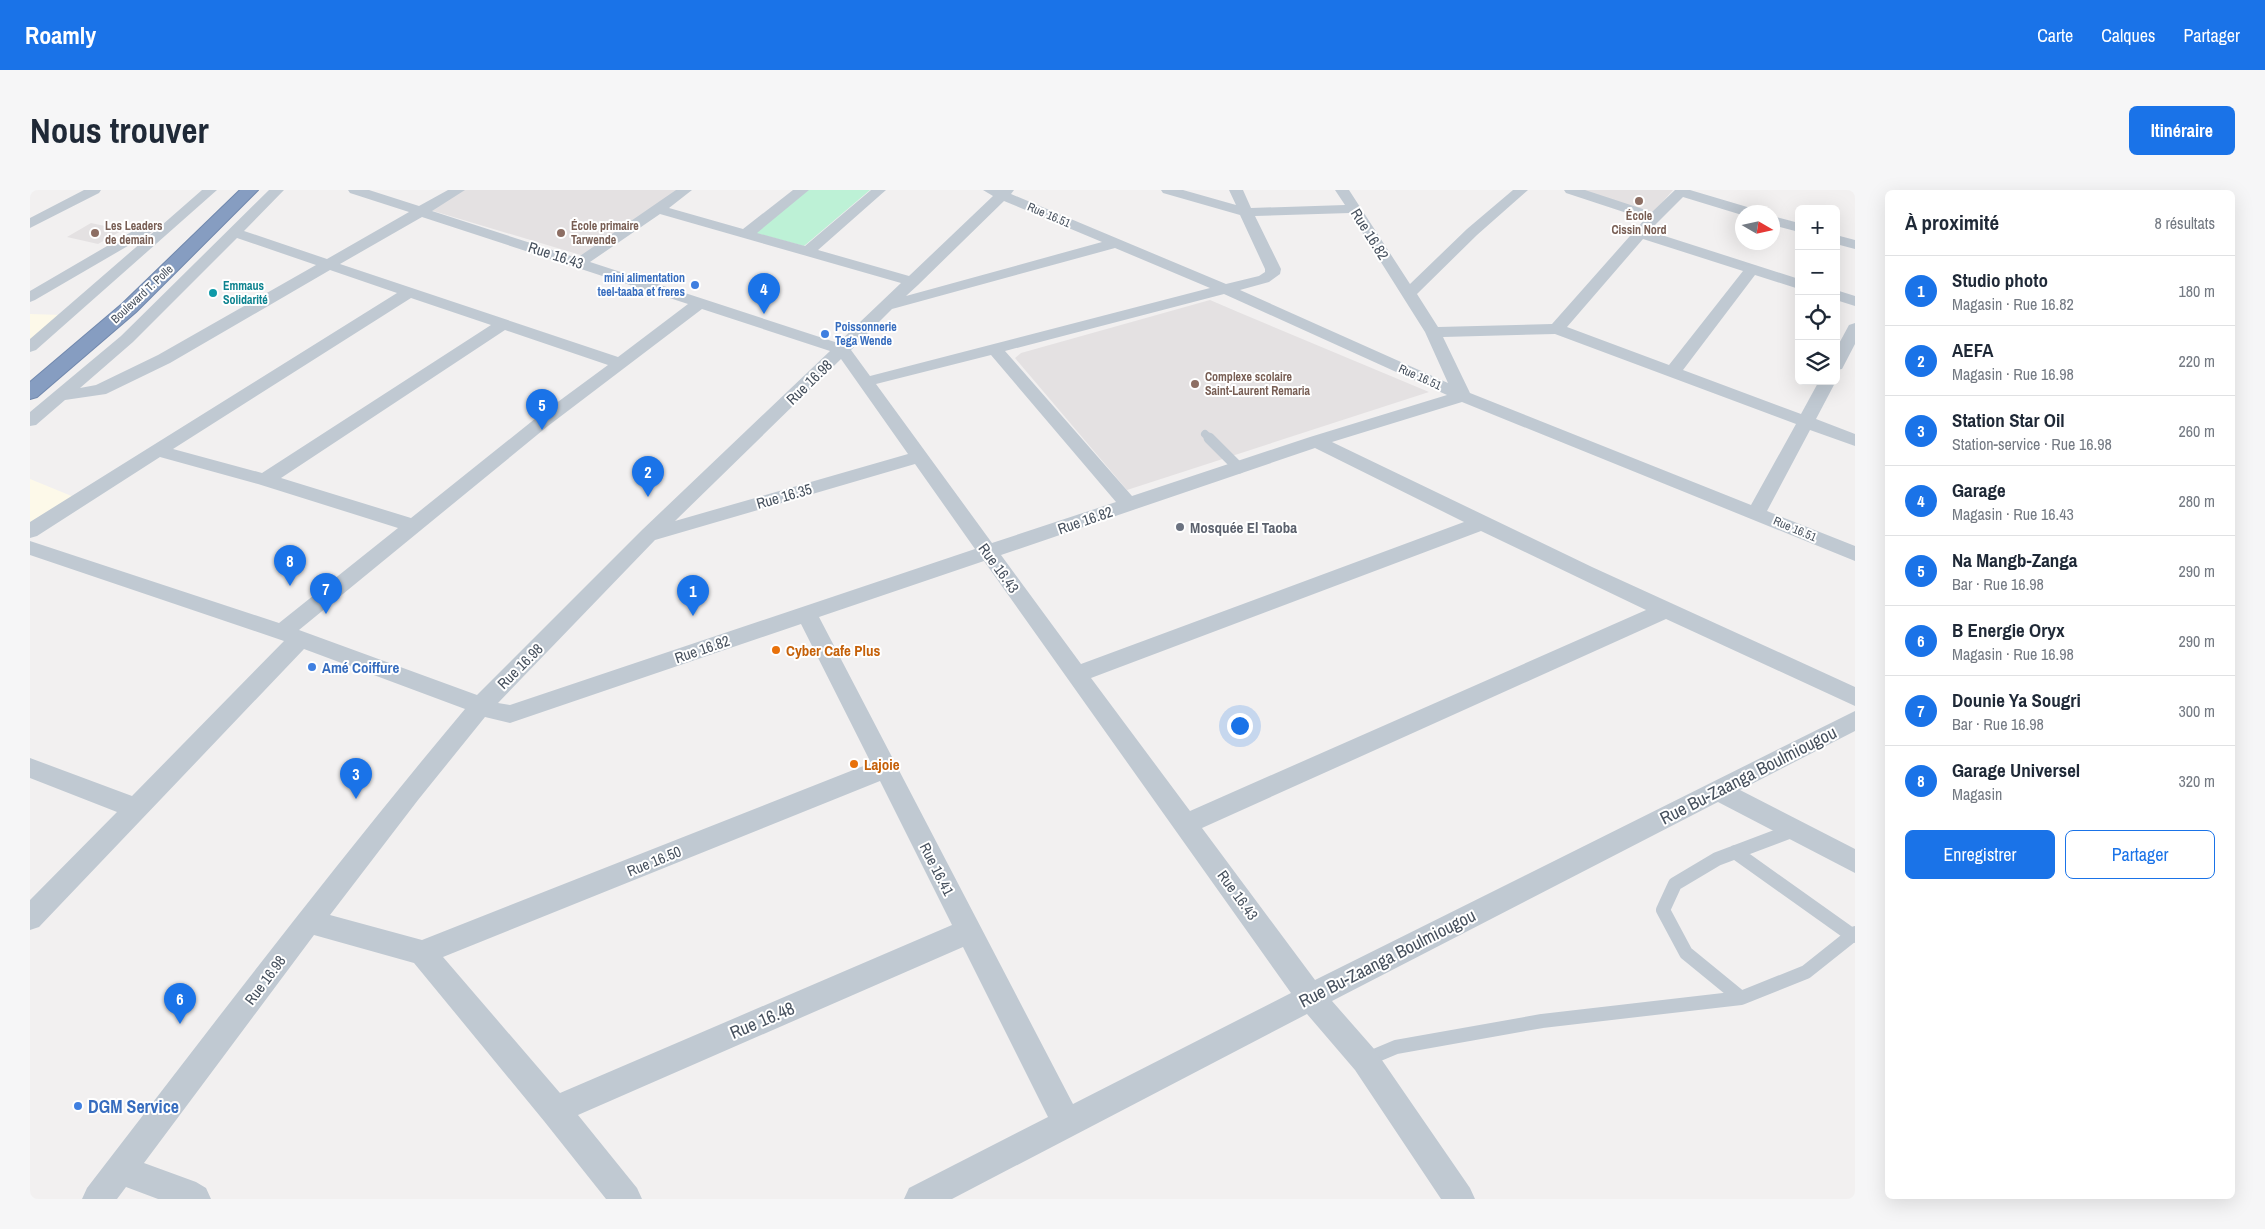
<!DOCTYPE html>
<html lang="fr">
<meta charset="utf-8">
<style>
body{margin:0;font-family:"Archivo Narrow",sans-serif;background:#f6f6f7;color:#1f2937}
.controls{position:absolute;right:15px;top:15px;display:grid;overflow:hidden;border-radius:8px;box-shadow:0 5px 20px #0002}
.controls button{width:45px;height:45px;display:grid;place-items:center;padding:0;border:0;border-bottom:1px solid #e0e1e3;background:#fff;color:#1f2937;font:25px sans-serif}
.compass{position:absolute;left:1705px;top:15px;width:45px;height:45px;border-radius:50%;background:#fff;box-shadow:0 5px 20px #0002;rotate:99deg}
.you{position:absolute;left:1209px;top:535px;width:18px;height:18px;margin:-12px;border:4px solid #fff;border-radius:50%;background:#1a73e8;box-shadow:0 0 0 8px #1a73e833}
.badge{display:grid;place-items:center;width:32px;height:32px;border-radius:50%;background:#1a73e8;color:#fff;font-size:16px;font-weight:700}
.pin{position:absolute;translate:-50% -41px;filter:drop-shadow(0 1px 2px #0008)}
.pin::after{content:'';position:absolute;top:26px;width:18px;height:15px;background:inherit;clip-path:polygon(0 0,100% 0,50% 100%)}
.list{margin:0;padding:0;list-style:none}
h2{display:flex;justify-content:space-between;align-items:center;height:65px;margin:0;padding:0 20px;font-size:21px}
h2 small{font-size:16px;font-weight:400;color:#747a83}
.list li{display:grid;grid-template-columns:32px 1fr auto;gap:15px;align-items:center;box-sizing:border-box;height:70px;padding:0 20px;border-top:1px solid #e0e1e3}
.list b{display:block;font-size:19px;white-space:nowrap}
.list p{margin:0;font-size:16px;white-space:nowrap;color:#747a83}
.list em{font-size:16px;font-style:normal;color:#747a83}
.actions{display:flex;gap:10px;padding:15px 20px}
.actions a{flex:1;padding:11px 0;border:1px solid #1a73e8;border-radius:8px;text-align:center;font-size:18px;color:#1a73e8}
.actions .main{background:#1a73e8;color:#fff}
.icon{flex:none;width:28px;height:28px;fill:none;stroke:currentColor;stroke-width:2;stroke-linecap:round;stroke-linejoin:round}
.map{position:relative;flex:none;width:1825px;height:1009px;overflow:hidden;border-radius:8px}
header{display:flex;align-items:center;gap:30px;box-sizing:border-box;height:70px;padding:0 25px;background:#1a73e8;color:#fff}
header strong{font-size:24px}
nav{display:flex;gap:28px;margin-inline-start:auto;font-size:18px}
.intro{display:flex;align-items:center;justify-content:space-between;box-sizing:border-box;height:120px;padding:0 30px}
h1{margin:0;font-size:35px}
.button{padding:12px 22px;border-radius:8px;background:#1a73e8;color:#fff;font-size:18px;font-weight:700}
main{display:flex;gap:30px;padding:0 30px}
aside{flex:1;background:#fff;border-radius:8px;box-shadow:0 5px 20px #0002}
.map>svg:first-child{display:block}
.commercial{fill:#fdf9e9}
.education{fill:#e4e1e2}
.green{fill:#bdf1d6}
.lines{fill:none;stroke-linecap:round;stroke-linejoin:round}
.highway-casing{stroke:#7188ad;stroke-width:2}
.lane-far2{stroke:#c0c9d2;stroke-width:8}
.lane-far1{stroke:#c0c9d2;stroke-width:11}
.lane{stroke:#c0c9d2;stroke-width:14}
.street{fill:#c0c9d2;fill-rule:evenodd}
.highway{fill:#869dc1;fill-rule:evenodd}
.education-dot{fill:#8d6e63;stroke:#fff;stroke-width:2}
.shop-dot{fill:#3f7fe0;stroke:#fff;stroke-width:2}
.culture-dot{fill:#0f9aa8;stroke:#fff;stroke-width:2}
.worship-dot{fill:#6b7280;stroke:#fff;stroke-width:2}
.food-dot{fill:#e8710a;stroke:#fff;stroke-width:2}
.labels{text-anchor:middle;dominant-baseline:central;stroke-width:4;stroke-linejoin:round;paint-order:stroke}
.far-street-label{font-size:12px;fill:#47515e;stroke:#fff}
.far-education-label{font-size:12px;font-weight:bold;fill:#785e54;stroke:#fff;text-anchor:start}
.far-shop-label{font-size:12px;font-weight:bold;fill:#366cbe;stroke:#fff;text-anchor:end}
.far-culture-label{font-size:12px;font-weight:bold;fill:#0d838f;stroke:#fff;text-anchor:start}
.street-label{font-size:15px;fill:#47515e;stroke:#fff}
.worship-label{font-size:15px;font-weight:bold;fill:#5b616d;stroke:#fff;text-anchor:start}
.food-label{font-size:15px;font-weight:bold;fill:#c56008;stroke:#fff;text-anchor:start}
.shop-label{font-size:15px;font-weight:bold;fill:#366cbe;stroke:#fff;text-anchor:start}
.near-street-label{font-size:18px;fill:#47515e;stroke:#fff}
.near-shop-label{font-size:18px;font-weight:bold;fill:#366cbe;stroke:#fff;text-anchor:start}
</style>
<header>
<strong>Roamly</strong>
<nav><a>Carte</a><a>Calques</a><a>Partager</a></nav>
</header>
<div class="intro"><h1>Nous trouver</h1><a class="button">Itinéraire</a></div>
<main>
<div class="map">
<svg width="1825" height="1009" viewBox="0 0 1825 1009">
<rect width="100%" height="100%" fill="#f2f0f0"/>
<path class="commercial" d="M 0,124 L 32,125 L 0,151 Z
M 0,289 L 44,307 L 0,335 Z"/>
<path class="education" d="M 433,0 L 647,0 L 554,66 L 400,20 Z
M 1549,0 L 1643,0 L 1623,23 Z
M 61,33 L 93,40 L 68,54 L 37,47 Z
M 1180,110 L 1208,122 L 1399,202 L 1097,300 L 985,168 L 991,163 Z"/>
<path class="green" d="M 778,0 L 840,0 L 774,56 L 725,43 Z"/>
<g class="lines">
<defs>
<path id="highway" d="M 210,0 L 228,0 L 106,122 L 7,207 L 0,209 L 0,192 L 92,114 Z"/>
</defs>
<use href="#highway" class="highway-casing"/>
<path class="lane-far2" d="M 1175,244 L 1180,249"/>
<path class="lane-far1" d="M 1179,248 L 1209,278"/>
<path class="lane" d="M 1705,662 L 1823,746
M 1711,808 L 1656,763 L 1633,720 L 1645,694 L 1687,669 L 1764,640
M 1335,870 L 1366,857 L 1512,831 L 1711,808 L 1776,782 L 1825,743"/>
<path class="street" d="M 54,0 L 71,0 L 69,3 L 0,38 L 0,28 Z
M 172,0 L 187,0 L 6,160 L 0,162 L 0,149 L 127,39 L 5,110 L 0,112 L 0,101 L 120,31 L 130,31 L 132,35 Z
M 239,0 L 254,0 L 214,41 L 297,69 L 379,22 L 320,3 L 318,0 L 339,0 L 389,16 L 418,0 L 435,0 L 402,21 L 547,68 L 646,0 L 662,0 L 639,18 L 713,39 L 763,0 L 779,0 L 727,43 L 775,56 L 841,0 L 856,0 L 788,60 L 879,86 L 963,6 L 953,0 L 984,0 L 981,4 L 1196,94 L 1229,86 L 1235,82 L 1235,79 L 1210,25 L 1133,3 L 1131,0 L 1153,0 L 1206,15 L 1199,0 L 1213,0 L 1221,18 L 1315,15 L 1305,0 L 1319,0 L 1380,94 L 1437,39 L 1483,0 L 1498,0 L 1447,45 L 1387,104 L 1408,137 L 1522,134 L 1615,29 L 1536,3 L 1534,0 L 1555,0 L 1622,22 L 1645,0 L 1660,0 L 1724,19 L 1726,22 L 1712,22 L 1712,25 L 1653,7 L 1619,41 L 1769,89 L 1769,99 L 1725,85 L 1653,180 L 1771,224 L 1789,191 L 1806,191 L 1786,229 L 1825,244 L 1825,256 L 1780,240 L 1737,321 L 1825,356 L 1825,371 L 1432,212 L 1302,252 L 1562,377 L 1825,497 L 1825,516 L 1636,429 L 1172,638 L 1285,790 L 1825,521 L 1825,541 L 1710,600 L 1825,659 L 1825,683 L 1688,612 L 1302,811 L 1345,860 L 1440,998 L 1445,1009 L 1411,1009 L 1325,880 L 1277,824 L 922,1009 L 874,1009 L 879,998 L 1018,927 L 933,757 L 548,925 L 607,998 L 612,1009 L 576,1009 L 514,931 L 384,773 L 284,745 L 114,973 L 166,992 L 176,998 L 181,1009 L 128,1009 L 96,997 L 87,1009 L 52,1009 L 57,998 C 181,837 304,675 435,519 L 274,459 L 9,737 L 0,740 L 0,710 L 87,622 L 0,588 L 0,568 L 102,606 L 254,451 L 0,365 L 0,351 L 249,433 L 368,338 L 228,294 L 130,267 L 7,346 L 0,348 L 0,332 L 367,103 L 300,80 L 140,173 L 76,204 L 35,210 L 6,235 L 0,236 L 0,222 L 91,146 ZM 974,11 L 1072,52 L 876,106 L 888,95 ZM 1320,23 L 1395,142 L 1418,193 L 1210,100 L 1239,92 L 1250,84 L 1251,79 L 1225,26 ZM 630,24 L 871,93 L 808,153 L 560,72 ZM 392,27 L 658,114 L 588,167 L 310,74 ZM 207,48 L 286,75 L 128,165 L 66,195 L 50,198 L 103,152 ZM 1613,49 L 1713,81 L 1639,175 L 1537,137 ZM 1085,58 L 1180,98 L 840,186 L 821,160 L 862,119 ZM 1194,104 L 1417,205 L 1280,247 L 1102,306 L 975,161 ZM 381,108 L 461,135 L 232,283 L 143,259 ZM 672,119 L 800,161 L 612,340 L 447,505 L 269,440 L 518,236 ZM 475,140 L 578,175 L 506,228 L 381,328 L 251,288 ZM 1525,144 L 1766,234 L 1721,315 L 1440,203 L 1413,147 ZM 961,165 L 1086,312 L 962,353 L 846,194 ZM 811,169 L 878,264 L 645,331 ZM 1285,258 L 1434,332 L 1051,474 L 971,365 ZM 885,274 L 945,359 L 480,515 L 468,513 L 625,350 ZM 1451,341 L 1616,420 L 1160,621 L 1061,488 ZM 954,371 L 1261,803 L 1043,914 L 789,427 ZM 771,434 L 841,573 L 392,750 L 300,725 L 388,610 L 455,527 L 480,533 ZM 850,591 L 922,735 L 530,903 L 413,767 Z
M 1742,26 L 1769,33 L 1769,42 L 1742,35 Z
M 1806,45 L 1825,50 L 1825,59 L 1806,54 Z
M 1806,100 L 1825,106 L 1825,116 L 1806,110 Z
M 1825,133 L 1825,154 L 1812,179 L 1806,180 L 1806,159 L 1819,135 Z"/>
<use href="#highway" class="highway"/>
</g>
<g class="education-dot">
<circle cx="1609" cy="11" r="5"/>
<circle cx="65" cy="43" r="5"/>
<circle cx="531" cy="43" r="5"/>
<circle cx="1165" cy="194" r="5"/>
</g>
<g class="shop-dot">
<circle cx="665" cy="95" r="5"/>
<circle cx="795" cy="144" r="5"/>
<circle cx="282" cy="477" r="5"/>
<circle cx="48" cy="916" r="5"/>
</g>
<circle class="culture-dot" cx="183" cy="103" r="5"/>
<circle class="worship-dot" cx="1150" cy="337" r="5"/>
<g class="food-dot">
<circle cx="746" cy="460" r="5"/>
<circle cx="824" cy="574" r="5"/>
</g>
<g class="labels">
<g class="far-street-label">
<text transform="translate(1019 25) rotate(23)">Rue 16.51</text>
<text transform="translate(112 104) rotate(-43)">Boulevard T. Polle</text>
<text transform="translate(1390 187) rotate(24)">Rue 16.51</text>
<text transform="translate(1765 339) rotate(23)">Rue 16.51</text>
</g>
<g class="far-education-label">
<text x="1609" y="26" text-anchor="middle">École<tspan x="1609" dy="14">Cissin Nord</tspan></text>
<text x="75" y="36">Les Leaders<tspan x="75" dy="14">de demain</tspan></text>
<text x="541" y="36">École primaire<tspan x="541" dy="14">Tarwende</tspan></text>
<text x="1175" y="187">Complexe scolaire<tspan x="1175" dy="14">Saint-Laurent Remaria</tspan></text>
</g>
<g class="far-shop-label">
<text x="655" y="88">mini alimentation<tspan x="655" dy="14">teel-taaba et freres</tspan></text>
<text x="805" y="137" text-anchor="start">Poissonnerie<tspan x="805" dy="14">Tega Wende</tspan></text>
</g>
<g class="far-culture-label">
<text x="193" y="96">Emmaus<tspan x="193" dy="14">Solidarité</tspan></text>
</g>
<g class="street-label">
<text transform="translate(1340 44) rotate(58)">Rue 16.82</text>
<text transform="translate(526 65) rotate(18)">Rue 16.43</text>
<text transform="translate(779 192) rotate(-44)">Rue 16.98</text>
<text transform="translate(754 306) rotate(-16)">Rue 16.35</text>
<text transform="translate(1055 330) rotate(-19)">Rue 16.82</text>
<text transform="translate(969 378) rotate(54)">Rue 16.43</text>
<text transform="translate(672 459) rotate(-19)">Rue 16.82</text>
<text transform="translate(490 476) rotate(-45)">Rue 16.98</text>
<text transform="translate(624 671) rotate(-22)">Rue 16.50</text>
<text transform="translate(907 679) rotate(63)">Rue 16.41</text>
<text transform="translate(1208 705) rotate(54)">Rue 16.43</text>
<text transform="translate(235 790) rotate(-53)">Rue 16.98</text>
</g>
<g class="worship-label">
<text x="1160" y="337">Mosquée El Taoba</text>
</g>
<g class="food-label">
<text x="756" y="460">Cyber Cafe Plus</text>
<text x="834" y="574">Lajoie</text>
</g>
<g class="shop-label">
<text x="292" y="477">Amé Coiffure</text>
</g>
<g class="near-street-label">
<text transform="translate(1718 585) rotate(-27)">Rue Bu-Zaanga Boulmiougou</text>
<text transform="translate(1357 768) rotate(-27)">Rue Bu-Zaanga Boulmiougou</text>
<text transform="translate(732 830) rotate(-23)">Rue 16.48</text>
</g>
<g class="near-shop-label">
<text x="58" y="916">DGM Service</text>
</g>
</g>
</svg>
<div class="controls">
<button>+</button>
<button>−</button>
<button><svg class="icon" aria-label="locate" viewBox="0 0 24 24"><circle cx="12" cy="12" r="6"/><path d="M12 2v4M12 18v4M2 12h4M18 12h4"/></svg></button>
<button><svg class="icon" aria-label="layers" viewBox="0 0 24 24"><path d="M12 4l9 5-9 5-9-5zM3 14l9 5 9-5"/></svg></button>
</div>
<svg class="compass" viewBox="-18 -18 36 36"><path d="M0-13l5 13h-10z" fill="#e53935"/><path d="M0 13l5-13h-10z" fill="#747a83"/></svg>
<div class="you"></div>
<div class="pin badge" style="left:663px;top:426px">1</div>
<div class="pin badge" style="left:618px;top:307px">2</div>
<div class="pin badge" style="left:326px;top:609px">3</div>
<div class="pin badge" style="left:734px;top:124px">4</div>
<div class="pin badge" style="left:512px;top:240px">5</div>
<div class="pin badge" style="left:150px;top:834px">6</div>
<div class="pin badge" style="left:296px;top:424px">7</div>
<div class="pin badge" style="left:260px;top:396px">8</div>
</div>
<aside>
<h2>À proximité<small>8 résultats</small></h2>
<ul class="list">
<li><span class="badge">1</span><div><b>Studio photo</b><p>Magasin · Rue 16.82</p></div><em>180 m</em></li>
<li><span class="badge">2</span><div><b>AEFA</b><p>Magasin · Rue 16.98</p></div><em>220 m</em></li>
<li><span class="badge">3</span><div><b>Station Star Oil</b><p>Station-service · Rue 16.98</p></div><em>260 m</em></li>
<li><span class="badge">4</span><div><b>Garage</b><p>Magasin · Rue 16.43</p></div><em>280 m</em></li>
<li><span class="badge">5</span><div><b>Na Mangb-Zanga</b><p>Bar · Rue 16.98</p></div><em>290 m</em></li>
<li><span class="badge">6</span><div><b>B Energie Oryx</b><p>Magasin · Rue 16.98</p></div><em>290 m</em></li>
<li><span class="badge">7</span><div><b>Dounie Ya Sougri</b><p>Bar · Rue 16.98</p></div><em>300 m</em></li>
<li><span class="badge">8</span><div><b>Garage Universel</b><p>Magasin</p></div><em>320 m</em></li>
</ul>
<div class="actions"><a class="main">Enregistrer</a><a>Partager</a></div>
</aside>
</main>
